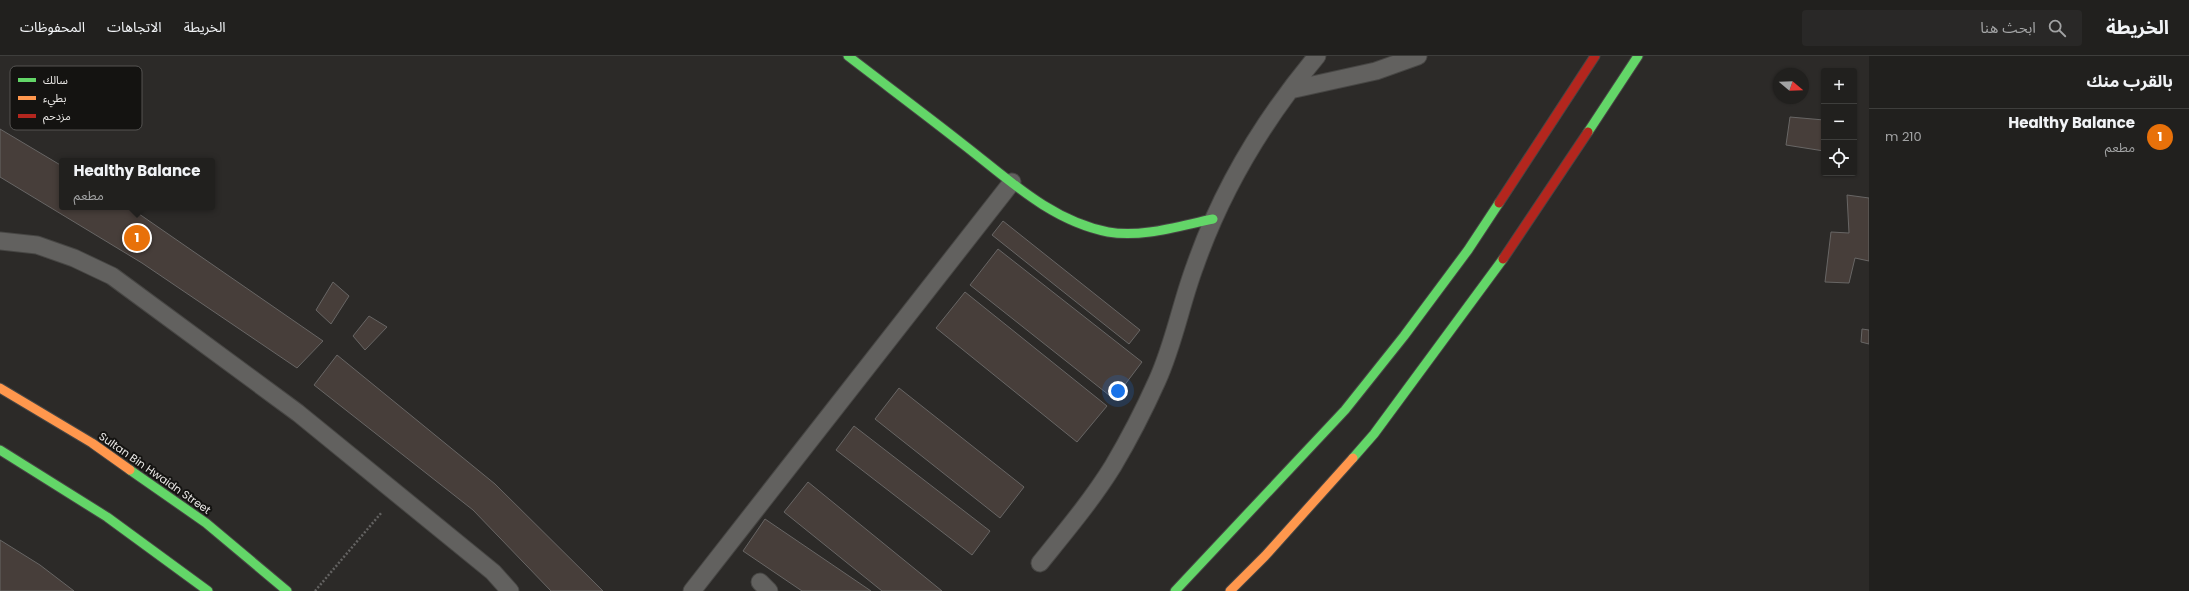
<!DOCTYPE html>
<html lang="ar">
<meta charset="utf-8">
<style>
body{margin:0;font-family:Poppins,"Noto Sans Arabic",sans-serif;background:#292827;color:#f1f3f6;direction:rtl}
.controls{position:absolute;right:12px;top:12px;display:grid;overflow:hidden;border-radius:4px;box-shadow:0 1px 3px #0004}
.controls button{width:36px;height:36px;display:grid;place-items:center;padding:0;border:0;border-bottom:1px solid #3e3e3c;background:#21201e;color:#f1f3f6;font:20px sans-serif}
.compass{position:absolute;left:1773px;top:12px;width:36px;height:36px;border-radius:50%;background:#21201e;box-shadow:0 1px 3px #0004;rotate:109deg}
.you{position:absolute;left:1118px;top:335px;width:14px;height:14px;margin:-10px;border:3px solid #fff;border-radius:50%;background:#1a73e8;box-shadow:0 0 0 6px #1a73e833}
.badge{display:grid;place-items:center;width:26px;height:26px;border-radius:50%;background:#b45309;color:#fff;font-size:13px;font-weight:700}
.pin{position:absolute;translate:-50% -50%;border:2px solid #fff;box-shadow:0 1px 4px #0006}
.popup{position:absolute;left:59px;top:102px;width:156px;height:52px;box-sizing:border-box;display:grid;place-content:center;border-radius:4px;background:#21201e;filter:drop-shadow(0 1px 3px #0005);font-size:13px;white-space:nowrap;color:#a2a3a4}
.popup b{font-size:15px;color:#f1f3f6}
.popup::after{content:'';position:absolute;left:50%;top:100%;margin-left:-8px;border:8px solid transparent;border-top-color:#21201e}
.list{margin:0;padding:0;list-style:none}
h2{display:flex;justify-content:space-between;align-items:center;height:52px;margin:0;padding:0 16px;font-size:17px}
h2 small{font-size:13px;font-weight:400;color:#a2a3a4}
.list li{display:grid;grid-template-columns:26px 1fr auto;gap:12px;align-items:center;box-sizing:border-box;height:56px;padding:0 16px;border-top:1px solid #3e3e3c}
.list b{display:block;font-size:15px;white-space:nowrap}
.list p{margin:0;font-size:13px;white-space:nowrap;color:#a2a3a4}
.list em{font-size:13px;font-style:normal;color:#a2a3a4}
.icon{flex:none;width:22px;height:22px;fill:none;stroke:currentColor;stroke-width:2;stroke-linecap:round;stroke-linejoin:round}
.map{position:relative;flex:none;width:1869px;height:535px;overflow:hidden;direction:ltr}
header{display:flex;align-items:center;gap:24px;box-sizing:border-box;height:56px;padding:0 20px;background:#21201e;border-bottom:1px solid #3e3e3c}
header strong{font-size:19px}
nav{display:flex;gap:22px;margin-inline-start:auto;font-size:14px}
.search{width:280px;height:36px;background:#292827;display:flex;align-items:center;gap:10px;box-sizing:border-box;padding:0 14px;border-radius:4px;color:#a2a3a4;font-size:15px}
main{display:flex}
aside{flex:1;background:#21201e}
.map>svg:first-child{display:block}
.building{fill:#473e3a;stroke:#686665}
.lines{fill:none;stroke-linecap:round;stroke-linejoin:round}
.lane-casing{stroke:#474644;stroke-width:19}
.fast-casing{stroke:#474644;stroke-width:11}
.slow-casing{stroke:#474644;stroke-width:11}
.jam-casing{stroke:#474644;stroke-width:11}
.path{stroke:#646362;stroke-width:2.5;stroke-dasharray:2 2;stroke-linecap:butt}
.lane{stroke:#62615f;stroke-width:17}
.fast{stroke:#63d668;stroke-width:9}
.slow{stroke:#ff974d;stroke-width:9}
.jam{stroke:#b3261e;stroke-width:9}
.labels{text-anchor:middle;dominant-baseline:central;stroke-width:4;stroke-linejoin:round;paint-order:stroke}
.street-label{font-size:11px;fill:#eae8e6;stroke:#141311}
.key{fill:#141311;stroke:#545351;stroke-width:1}
.key-label{font-size:11px;fill:#eae8e6}
</style>
<header>
<strong>الخريطة</strong>
<div class="search"><svg class="icon" aria-label="search" viewBox="0 0 24 24"><circle cx="10" cy="10" r="6"/><path d="M15 15l6 6"/></svg>ابحث هنا</div>
<nav><a>الخريطة</a><a>الاتجاهات</a><a>المحفوظات</a></nav>
</header>
<main>
<aside>
<h2>بالقرب منك<small></small></h2>
<ul class="list">
<li><span class="badge" style="background:#e8710a">1</span><div><b>Healthy Balance</b><p>مطعم</p></div><em>210 m</em></li>
</ul>
</aside>
<div class="map">
<svg width="1869" height="535" viewBox="0 0 1869 535">
<rect width="100%" height="100%" fill="#2c2a28"/>
<path class="building" d="M 1790,61 L 1824,64 L 1824,95 L 1786,89 Z
M 0,73 L 62,110 L 62,151 L 129,151 L 323,285 L 297,312 L 142,207 L 0,121 Z
M 1847,139 L 1869,142 L 1869,205 L 1855,202 L 1849,227 L 1825,226 L 1831,176 L 1849,177 Z
M 1003,165 L 1140,274 L 1129,288 L 992,179 Z
M 998,193 L 1142,306 L 1114,343 L 970,229 Z
M 333,226 L 349,240 L 331,268 L 316,254 Z
M 965,236 L 1107,350 L 1077,386 L 936,272 Z
M 369,260 L 387,271 L 365,294 L 353,280 Z
M 1862,273 L 1869,274 L 1869,288 L 1861,286 Z
M 337,299 L 495,428 L 603,535 L 551,535 L 473,454 L 314,329 Z
M 899,332 L 1024,431 L 1000,462 L 875,363 Z
M 854,370 L 990,475 L 972,499 L 836,394 Z
M 808,426 L 942,535 L 882,535 L 784,456 Z
M 765,463 L 871,535 L 802,535 L 743,495 Z
M 0,484 L 40,509 L 74,535 L 0,535 Z"/>
<g class="lines">
<defs>
<path id="lane" d="M 1290,34 L 1376,15 L 1418,0
M 0,185 L 37,189 L 74,202 L 112,220 L 298,357 L 493,516 L 510,535
M 1040,507 C 1065,476 1092,444 1113,410 C 1129,383 1144,354 1157,325 C 1174,288 1181,247 1195,210 C 1222,133 1265,62 1317,0
M 760,526 L 769,535
M 692,535 L 1012,126"/>
<path id="fast" d="M 848,0 C 887,30 926,59 964,89 C 1008,123 1051,165 1108,176 C 1142,182 1179,170 1213,163
M 1588,76 L 1638,0
M 0,394 L 107,461 L 208,535
M 1353,402 L 1374,378 L 1503,203
M 130,414 L 206,467 L 287,535
M 1175,535 L 1345,354 L 1404,280 L 1468,194 L 1499,147"/>
<path id="slow" d="M 0,332 L 92,387 L 130,414
M 1230,535 L 1265,500 L 1353,402"/>
<path id="jam" d="M 1499,147 L 1595,0
M 1503,203 L 1588,76"/>
</defs>
<use href="#lane" class="lane-casing"/>
<use href="#fast" class="fast-casing"/>
<use href="#slow" class="slow-casing"/>
<use href="#jam" class="jam-casing"/>
<path class="path" d="M 315,535 L 382,456"/>
<use href="#lane" class="lane"/>
<use href="#fast" class="fast"/>
<use href="#slow" class="slow"/>
<use href="#jam" class="jam"/>
</g>
<g class="labels">
<g class="street-label">
<text transform="translate(155 417) rotate(35)">Sultan Bin Hwaidn Street</text>
</g>
</g>
<rect x="10" y="10" width="132" height="64" rx="6" class="key"/>
<rect x="18" y="22" width="18" height="4" fill="#63d668"/>
<rect x="18" y="40" width="18" height="4" fill="#ff974d"/>
<rect x="18" y="58" width="18" height="4" fill="#b3261e"/>
<g class="key-label">
<text x="43" y="28">سالك</text>
<text x="43" y="46">بطيء</text>
<text x="43" y="64">مزدحم</text>
</g>
</svg>
<div class="controls">
<button>+</button>
<button>−</button>
<button><svg class="icon" aria-label="locate" viewBox="0 0 24 24"><circle cx="12" cy="12" r="6"/><path d="M12 2v4M12 18v4M2 12h4M18 12h4"/></svg></button>
</div>
<svg class="compass" viewBox="-18 -18 36 36"><path d="M0-13l5 13h-10z" fill="#e53935"/><path d="M0 13l5-13h-10z" fill="#a2a3a4"/></svg>
<div class="you"></div>
<div class="pin badge" style="left:137px;top:182px;background:#e8710a">1</div>
<div class="popup"><b>Healthy Balance</b>مطعم</div>
</div>
</main>
